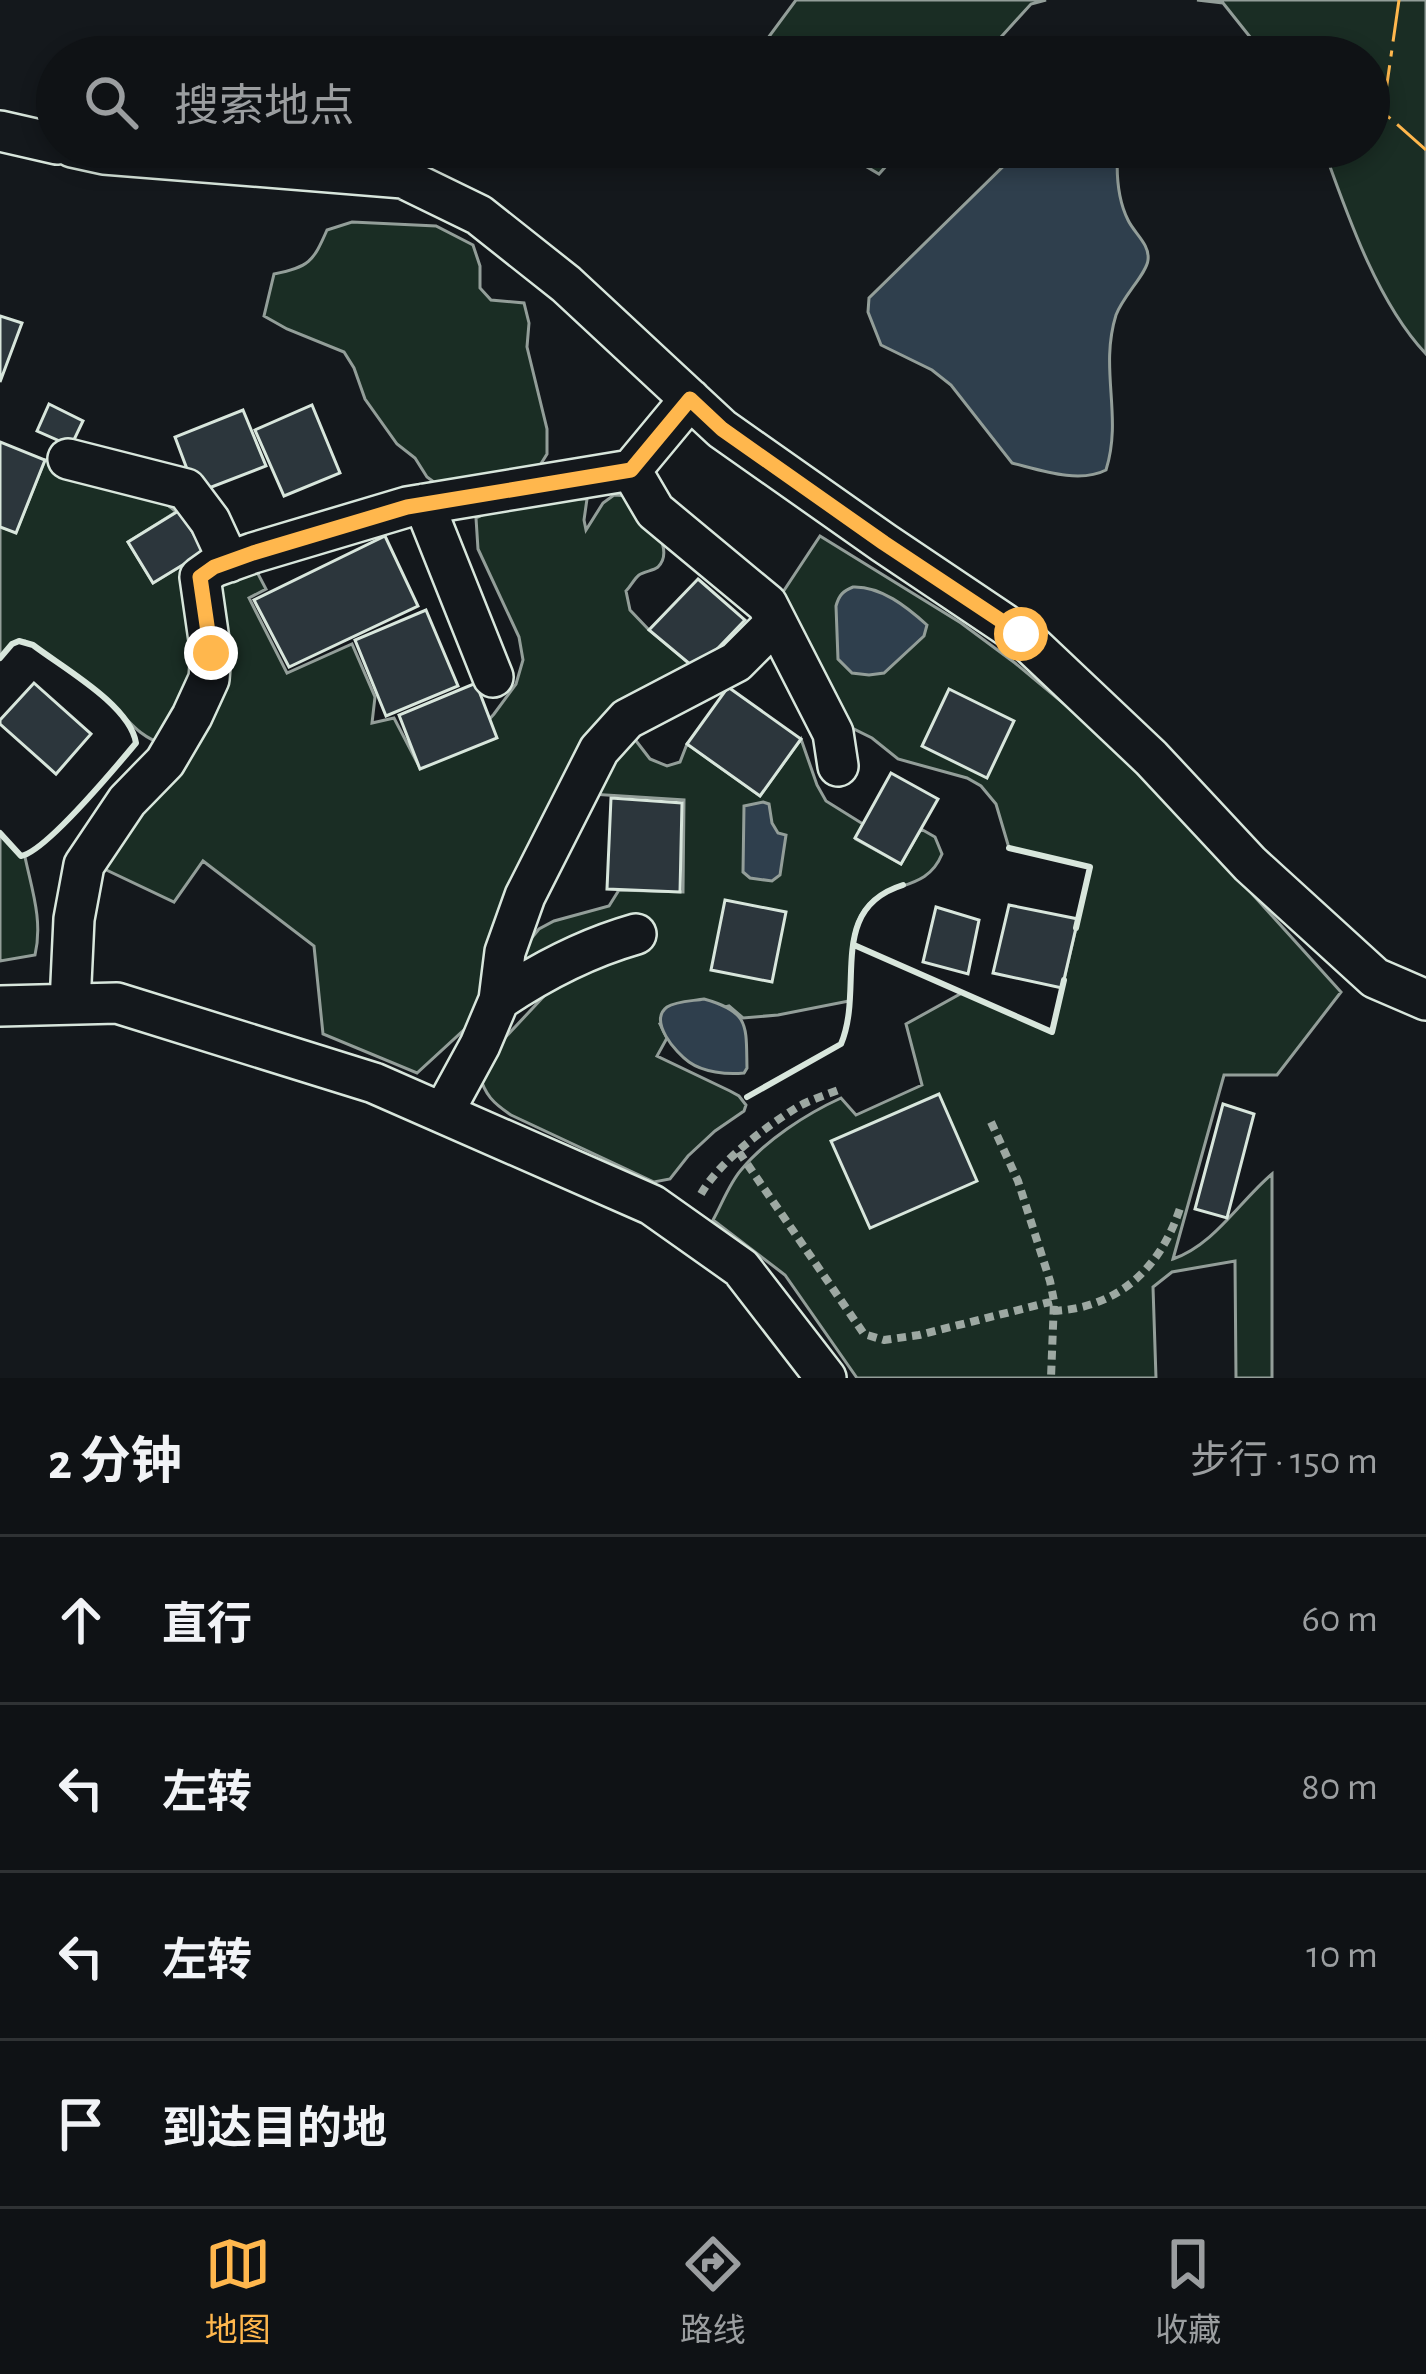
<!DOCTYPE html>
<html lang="zh">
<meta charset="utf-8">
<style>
body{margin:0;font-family:"Alegreya Sans","Noto Sans SC",sans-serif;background:#181b1e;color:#f1f3f6}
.stop{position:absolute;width:36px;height:36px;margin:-27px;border:9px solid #ffb74d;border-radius:50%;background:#fff}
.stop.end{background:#ffb74d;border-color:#fff;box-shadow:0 3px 12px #0008}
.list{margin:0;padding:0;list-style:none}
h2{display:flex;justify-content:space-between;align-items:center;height:156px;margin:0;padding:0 48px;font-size:51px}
h2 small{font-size:39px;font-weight:400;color:#9b9ea0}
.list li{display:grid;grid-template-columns:78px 1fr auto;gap:36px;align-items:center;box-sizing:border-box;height:168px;padding:0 48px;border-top:3px solid #2f3234}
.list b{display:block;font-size:45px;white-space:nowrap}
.list em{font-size:39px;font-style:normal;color:#9b9ea0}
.icon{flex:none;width:66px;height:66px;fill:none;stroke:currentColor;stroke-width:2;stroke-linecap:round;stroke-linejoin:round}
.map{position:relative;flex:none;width:1426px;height:1378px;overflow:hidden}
.search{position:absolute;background:#0f1215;box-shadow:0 6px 18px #0003;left:36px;right:36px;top:36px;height:132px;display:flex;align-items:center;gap:30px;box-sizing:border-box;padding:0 42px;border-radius:66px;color:#9b9ea0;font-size:45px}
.sheet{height:828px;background:#0f1215}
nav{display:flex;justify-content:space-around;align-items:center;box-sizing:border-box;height:168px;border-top:3px solid #2f3234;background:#0f1215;font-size:33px;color:#9b9ea0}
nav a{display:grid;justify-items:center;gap:6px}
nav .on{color:#ffb74d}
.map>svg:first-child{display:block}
.green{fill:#1a2d24;stroke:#939e99;stroke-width:3}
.water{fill:#2f3f4d;stroke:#939e99;stroke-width:3}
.building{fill:#2c363c;stroke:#d8e6dc;stroke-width:3}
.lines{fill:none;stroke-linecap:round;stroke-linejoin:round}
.street-casing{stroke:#d8e6dc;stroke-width:44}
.path{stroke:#9da8a2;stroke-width:8;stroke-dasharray:9 6;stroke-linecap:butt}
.street{stroke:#14181c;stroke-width:39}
.wall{stroke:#d8e6dc;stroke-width:6}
.power{stroke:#ffb74d;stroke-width:3;stroke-dasharray:42 9 6 9;stroke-linecap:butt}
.route{stroke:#ffb74d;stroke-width:15}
</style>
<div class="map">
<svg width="1426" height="1378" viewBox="0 0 1426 1378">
<rect width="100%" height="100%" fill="#14181c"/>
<path class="green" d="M 796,0 L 1046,0 L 1031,4 L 983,57 L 764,57 L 762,46 Z
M 1197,0 L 1426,0 L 1426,354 C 1377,302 1347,214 1323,147 L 1369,147 L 1369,57 L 1266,57 L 1223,3 Z
M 833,147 L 903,147 L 879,174 Z
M 352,222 L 436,226 L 473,245 L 480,266 L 480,288 L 491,300 L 524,303 L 529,323 L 527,347 L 547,429 L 547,454 L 537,470 L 442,488 L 427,477 L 415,458 L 397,444 L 365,399 L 354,368 L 344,352 L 287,329 L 264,316 L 274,274 C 309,267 313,262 327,230 Z
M 45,460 C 89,471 142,480 176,512 L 128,542 L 153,583 L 204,552 L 200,678 L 165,745 C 134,735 128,717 105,698 C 80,678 53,657 25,641 L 12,644 L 0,658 L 0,527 L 16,532 Z
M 614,495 L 630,496 C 641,510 678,547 658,567 C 653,571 645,571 639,575 C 634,579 631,586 626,591 L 630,610 L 649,630 L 697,670 L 651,693 L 482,993 L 467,1027 L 417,1073 L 323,1034 L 314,946 L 203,861 L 174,902 L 98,866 L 170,768 L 216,583 L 256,570 L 266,589 L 249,598 L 287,673 L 352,644 L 375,697 L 372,723 L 394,718 L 420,768 L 468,743 L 494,714 L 516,684 L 523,660 L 519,637 L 478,549 L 476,518 C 510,501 549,498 587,499 L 584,520 L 586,530 L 603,503 Z
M 820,536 L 961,623 L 1015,663 L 1092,727 L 1198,834 L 1341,992 L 1277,1075 L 1224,1075 L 1173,1259 C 1214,1245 1239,1202 1272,1174 L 1272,1378 L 1236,1378 L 1235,1261 L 1172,1272 L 1153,1287 L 1156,1378 L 857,1378 L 785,1275 L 713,1220 C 722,1204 729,1184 741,1170 C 766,1140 806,1114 841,1098 L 856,1115 L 922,1085 L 906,1024 L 962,993 L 1052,1032 L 1090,867 L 1009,848 L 996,804 L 981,786 L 967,778 L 898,759 L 872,738 L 850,727 L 779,598 Z
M 630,733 L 650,759 L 667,766 L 680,762 L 687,744 L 760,796 L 801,739 L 817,785 L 826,801 L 863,824 L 856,839 L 901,864 L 921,829 L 935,837 L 942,854 C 925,896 882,877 861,915 C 848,938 851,975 849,1001 L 778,1015 L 743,1018 L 729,1006 L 660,1024 L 667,1038 L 657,1056 L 730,1091 L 739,1096 L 746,1105 L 744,1111 L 715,1131 L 688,1156 L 670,1179 L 654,1182 L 511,1115 C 493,1103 485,1095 479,1074 L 486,1058 L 545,995 L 528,990 L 520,952 L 539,929 L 554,921 L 609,906 L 619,890 L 683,892 L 684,800 L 590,794 Z
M 0,833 L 17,853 L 25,857 C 32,890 43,921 35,955 L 0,961 Z"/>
<path class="water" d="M 1023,147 L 1118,147 C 1116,171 1117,198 1128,220 C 1134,233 1150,244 1148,260 C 1147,273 1123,296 1116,315 C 1099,370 1123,416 1106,470 C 1079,484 1040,470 1012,463 L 951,385 L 932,370 L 881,345 L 868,312 L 869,298 Z
M 853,587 C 881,586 907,607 927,625 L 924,636 L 884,673 L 869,675 L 852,673 L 838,659 L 836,606 C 839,595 843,591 853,587 Z
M 763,802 L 769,804 L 772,823 L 778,833 L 786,835 L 780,875 L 772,881 L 750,878 L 743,872 L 744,806 Z
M 704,999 C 750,1012 746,1025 747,1068 L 744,1073 C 727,1075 703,1072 689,1062 C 676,1053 648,1021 667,1007 C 676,1001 693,1001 704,999 Z"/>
<path class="building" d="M 0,316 L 22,323 L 0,382 Z
M 49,404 L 83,421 L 71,446 L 37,431 Z
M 312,405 L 340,473 L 284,496 L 255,430 Z
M 243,410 L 266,466 L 196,493 L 175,437 Z
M 0,442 L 45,460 L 16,533 L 0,527 Z
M 180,510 L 204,552 L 153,583 L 128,542 Z
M 385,536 L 418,606 L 289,667 L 254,600 Z
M 698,579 L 745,620 L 697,670 L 649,630 Z
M 426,610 L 458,686 L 386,716 L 355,640 Z
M 34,683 L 91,734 L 56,774 L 0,724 L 0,720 Z
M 476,683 L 497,738 L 420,769 L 399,715 Z
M 728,687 L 801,739 L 760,796 L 687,744 Z
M 949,689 L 1014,721 L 987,778 L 922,746 Z
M 891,773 L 938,799 L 901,864 L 855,838 Z
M 611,798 L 682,803 L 680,892 L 607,889 Z
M 725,900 L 786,912 L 772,982 L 711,970 Z
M 1009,905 L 1078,919 L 1062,988 L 993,973 Z
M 936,907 L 979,920 L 968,974 L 923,962 Z
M 939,1094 L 977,1181 L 870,1228 L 831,1141 Z
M 1223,1104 L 1254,1114 L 1227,1218 L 1195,1209 Z"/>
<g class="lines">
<defs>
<path id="street" d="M 0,131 L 57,144
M 72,147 L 104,154 L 403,178 L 479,215 L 566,284 L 722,429 L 884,543 L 1021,635 L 1151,758 L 1250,864 L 1375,978 L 1426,1000
M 68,459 L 186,489 L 210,521 L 229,562
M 631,470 L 655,511 L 767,604 L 833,733 L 838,766
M 424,504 L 493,677
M 499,1000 C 542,971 587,948 636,934
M 70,1004 L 74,919 L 84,865 L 127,801 L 165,762 L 192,716 L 209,679 L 211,654 L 200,577 L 214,567 L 253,553 L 407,507 L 631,470 L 690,399
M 0,1006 L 117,1003 L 374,1083 L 652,1205 L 741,1268 L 826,1378
M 443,1113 L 480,1045 L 499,1000 L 505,952 L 525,896 L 599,750 L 627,719 L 736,662 L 776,622"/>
</defs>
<use href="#street" class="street-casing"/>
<path class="path" d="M 991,1122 L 1018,1181 L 1050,1281 L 1054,1301 L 1051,1378
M 739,1152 L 864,1334 L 884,1340 L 919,1335 L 1054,1301
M 701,1194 C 719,1162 764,1128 796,1108 C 809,1100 826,1095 841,1089
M 1053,1311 C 1119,1308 1162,1267 1181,1205"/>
<use href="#street" class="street"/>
<path class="wall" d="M 0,658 L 12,644 L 19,641 L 33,645 C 63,668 130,705 136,743 C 116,767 45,852 21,856 L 0,833
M 1009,848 L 1090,867 L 1076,928
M 854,945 L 1052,1032 L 1064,980
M 747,1097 L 841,1044 C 865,987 826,909 903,885"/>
<path class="power" d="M 1399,0 L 1383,112 L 1426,150"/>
</g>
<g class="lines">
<path class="route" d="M 211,653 L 200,577 L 214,567 L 253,553 L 407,507 L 631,470 L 690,399 L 722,429 L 884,543 L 1021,634"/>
</g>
</svg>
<div class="stop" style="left:1021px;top:634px"></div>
<div class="stop end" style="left:211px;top:653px"></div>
<div class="search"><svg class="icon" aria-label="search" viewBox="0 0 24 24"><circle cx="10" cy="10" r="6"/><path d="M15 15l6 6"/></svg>搜索地点</div>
</div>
<section class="sheet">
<h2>2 分钟<small>步行 · 150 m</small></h2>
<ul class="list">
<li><svg class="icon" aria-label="ahead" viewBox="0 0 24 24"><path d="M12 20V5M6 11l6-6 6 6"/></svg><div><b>直行</b></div><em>60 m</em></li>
<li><svg class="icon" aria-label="left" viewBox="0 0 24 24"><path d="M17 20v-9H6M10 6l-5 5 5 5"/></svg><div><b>左转</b></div><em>80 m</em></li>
<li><svg class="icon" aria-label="left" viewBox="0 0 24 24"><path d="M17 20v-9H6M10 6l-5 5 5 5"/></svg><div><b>左转</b></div><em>10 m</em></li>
<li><svg class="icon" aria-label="arrive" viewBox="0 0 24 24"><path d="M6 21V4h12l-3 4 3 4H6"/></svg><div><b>到达目的地</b></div></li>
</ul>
</section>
<nav>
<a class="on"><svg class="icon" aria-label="map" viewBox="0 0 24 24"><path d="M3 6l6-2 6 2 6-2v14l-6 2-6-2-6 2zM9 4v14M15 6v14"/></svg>地图</a>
<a><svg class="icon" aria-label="directions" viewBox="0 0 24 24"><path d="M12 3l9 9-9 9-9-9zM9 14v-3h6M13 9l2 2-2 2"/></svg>路线</a>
<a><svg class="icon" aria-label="saved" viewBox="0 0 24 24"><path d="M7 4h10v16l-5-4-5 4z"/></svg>收藏</a>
</nav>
